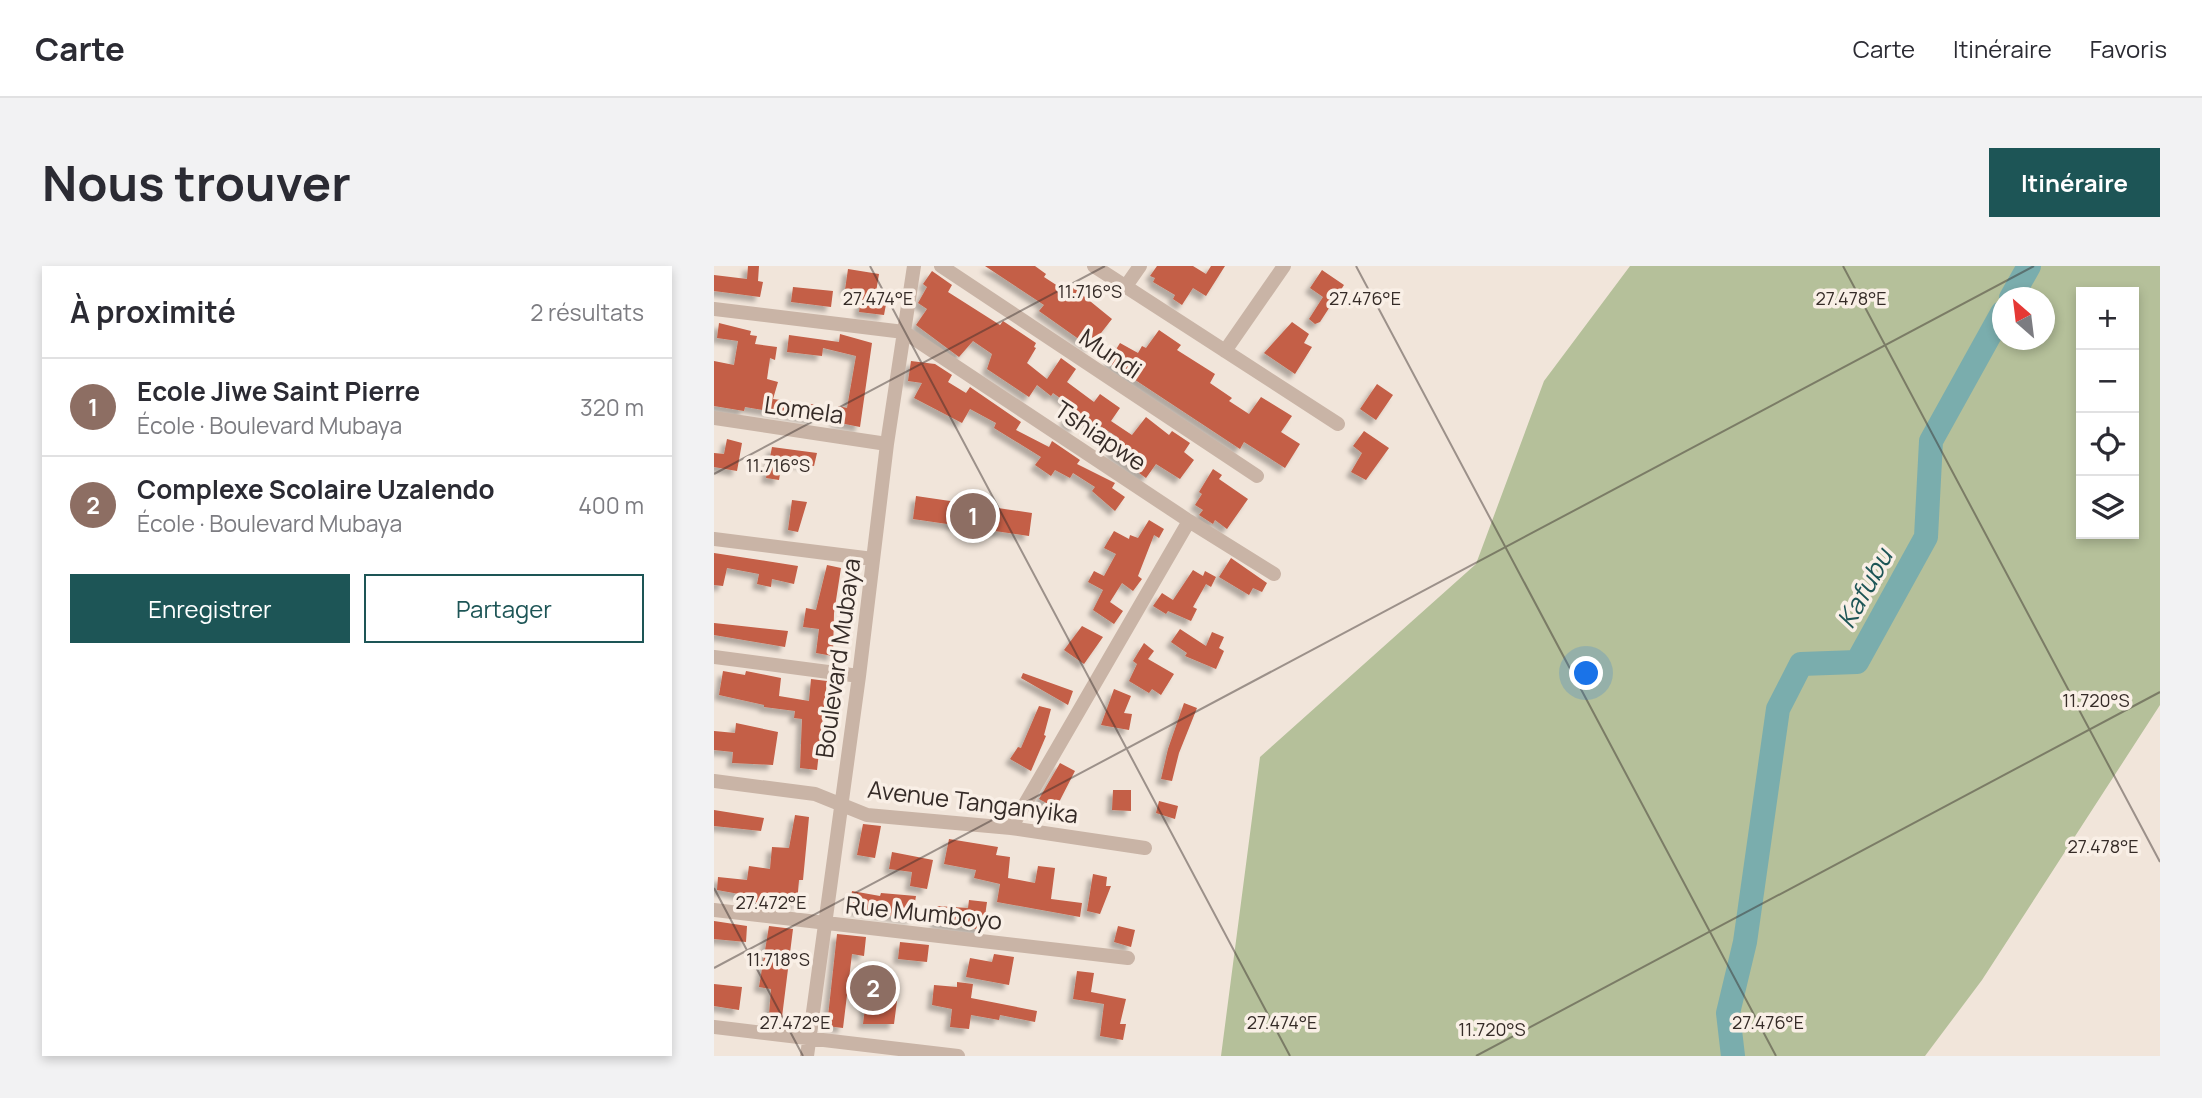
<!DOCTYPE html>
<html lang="fr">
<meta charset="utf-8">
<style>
body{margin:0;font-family:Manrope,sans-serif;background:#f2f2f3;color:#2b2b33}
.controls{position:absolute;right:21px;top:21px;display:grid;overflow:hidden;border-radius:0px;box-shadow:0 4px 10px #0003}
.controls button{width:63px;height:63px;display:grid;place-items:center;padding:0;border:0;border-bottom:2px solid #e1e1e2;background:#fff;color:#2b2b33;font:35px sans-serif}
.compass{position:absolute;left:1278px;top:21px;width:63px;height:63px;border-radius:50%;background:#fff;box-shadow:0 4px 10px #0003;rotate:332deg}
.you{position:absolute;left:873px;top:408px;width:24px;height:24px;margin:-18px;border:5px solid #fff;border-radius:50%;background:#1a73e8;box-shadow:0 0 0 10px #1a73e833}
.badge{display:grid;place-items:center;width:46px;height:46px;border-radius:50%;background:#1d5556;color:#fff;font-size:23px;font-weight:700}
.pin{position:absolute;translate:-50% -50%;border:4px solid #fff;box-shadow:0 2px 7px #0006}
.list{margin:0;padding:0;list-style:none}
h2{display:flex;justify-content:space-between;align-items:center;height:91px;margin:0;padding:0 28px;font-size:30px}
h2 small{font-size:23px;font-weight:400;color:#7c7c81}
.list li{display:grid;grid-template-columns:46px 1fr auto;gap:21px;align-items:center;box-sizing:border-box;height:98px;padding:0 28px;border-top:2px solid #e1e1e2}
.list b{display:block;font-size:26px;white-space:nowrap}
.list p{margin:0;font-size:23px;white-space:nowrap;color:#7c7c81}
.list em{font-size:23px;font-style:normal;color:#7c7c81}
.actions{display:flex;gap:14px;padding:21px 28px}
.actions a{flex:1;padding:16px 0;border:2px solid #1d5556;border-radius:0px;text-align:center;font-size:24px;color:#1d5556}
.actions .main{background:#1d5556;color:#fff}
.icon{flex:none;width:38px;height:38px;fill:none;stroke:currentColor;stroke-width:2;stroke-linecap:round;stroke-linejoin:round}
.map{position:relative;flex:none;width:1446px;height:790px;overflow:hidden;border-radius:0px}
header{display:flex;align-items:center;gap:42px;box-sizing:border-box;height:98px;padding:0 35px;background:#fff;border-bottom:2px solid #e1e1e2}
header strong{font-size:33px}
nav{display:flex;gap:38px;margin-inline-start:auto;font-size:24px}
.intro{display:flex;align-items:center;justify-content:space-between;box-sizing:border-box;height:168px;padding:0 42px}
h1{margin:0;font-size:49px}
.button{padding:18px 32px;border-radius:0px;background:#1d5556;color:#fff;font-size:24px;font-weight:700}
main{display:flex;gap:42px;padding:0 42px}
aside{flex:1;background:#fff;border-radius:0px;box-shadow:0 4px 10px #0003}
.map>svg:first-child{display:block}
.green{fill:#b5c09a;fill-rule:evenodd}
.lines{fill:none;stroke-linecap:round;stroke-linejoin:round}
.river{stroke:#7aadad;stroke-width:24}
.building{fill:#c45e46;filter:url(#shadow)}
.minor{stroke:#c9b4a6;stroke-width:14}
.ticks{fill:none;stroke:#352b27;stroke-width:2;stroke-opacity:0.45}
.labels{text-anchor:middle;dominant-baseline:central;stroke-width:7;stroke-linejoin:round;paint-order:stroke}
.street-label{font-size:24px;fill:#352b27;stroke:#f9efe6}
.water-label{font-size:26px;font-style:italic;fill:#1d5556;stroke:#f9efe6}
.ticks-label{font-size:18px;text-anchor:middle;fill:#352b27;stroke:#f9efe6;stroke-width:7;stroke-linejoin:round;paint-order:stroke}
</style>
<header>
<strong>Carte</strong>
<nav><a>Carte</a><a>Itinéraire</a><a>Favoris</a></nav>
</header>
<div class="intro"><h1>Nous trouver</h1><a class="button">Itinéraire</a></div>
<main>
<aside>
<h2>À proximité<small>2 résultats</small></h2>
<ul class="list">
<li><span class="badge" style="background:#8d6e63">1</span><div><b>Ecole Jiwe Saint Pierre</b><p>École · Boulevard Mubaya</p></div><em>320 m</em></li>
<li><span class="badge" style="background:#8d6e63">2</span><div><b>Complexe Scolaire Uzalendo</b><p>École · Boulevard Mubaya</p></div><em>400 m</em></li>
</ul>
<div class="actions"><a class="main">Enregistrer</a><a>Partager</a></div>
</aside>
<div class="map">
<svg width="1446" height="790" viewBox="0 0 1446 790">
<defs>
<filter id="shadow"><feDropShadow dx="-5" dy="5" stdDeviation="2" flood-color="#0004"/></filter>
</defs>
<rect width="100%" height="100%" fill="#f1e5da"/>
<path class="green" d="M 916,0 L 1446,0 L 1446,439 L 1268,714 L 1211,790 L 507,790 L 546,491 L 762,298 L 830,115 ZM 1367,26 L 1420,26 L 1420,268 L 1367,268 ZM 1288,32 L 1330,32 L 1330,74 L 1288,74 Z"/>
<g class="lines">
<path class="river" d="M 1297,32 L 1315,0
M 1019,790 L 1014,747 L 1031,676 L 1064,443 L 1087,398 L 1143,396 L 1212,271 L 1217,175 L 1288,47"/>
</g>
<path class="building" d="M 34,0 L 45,0 L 44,15 L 49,16 L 46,31 L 0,25 L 0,9 L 33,13 Z
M 271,0 L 321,0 L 332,8 L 330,11 L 350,24 L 355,18 L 398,53 L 376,81 L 325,45 L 330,39 Z
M 443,0 L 479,0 L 492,8 L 497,0 L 511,0 L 492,30 L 479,22 L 468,39 L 459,33 L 461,29 L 439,16 L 441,12 L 436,10 Z
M 134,3 L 165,8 L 161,32 L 173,33 L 170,49 L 145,46 L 148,26 L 131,24 Z
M 608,4 L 630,19 L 606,56 L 601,58 L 595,53 L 609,31 L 596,22 Z
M 218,5 L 238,19 L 234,26 L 286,59 L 289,55 L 322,77 L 320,81 L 322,82 L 313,97 L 333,113 L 347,92 L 362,103 L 353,116 L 380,136 L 386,128 L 406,142 L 397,155 L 418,169 L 432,151 L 455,169 L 458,165 L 476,177 L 470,186 L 480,194 L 466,213 L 442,198 L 432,212 L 396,186 L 405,172 L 383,158 L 380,162 L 367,152 L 360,162 L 350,155 L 360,142 L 339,127 L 337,130 L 323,119 L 315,131 L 273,103 L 278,88 L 259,75 L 245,91 L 202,59 L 213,43 L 204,37 L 213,21 L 209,18 Z
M 79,21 L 119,25 L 117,41 L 77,36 Z
M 578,56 L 595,68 L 590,77 L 598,81 L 581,108 L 550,87 Z
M 5,57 L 37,65 L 36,69 L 43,70 L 41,78 L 63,81 L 61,94 L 56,92 L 53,113 L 64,116 L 59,133 L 104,139 L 101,153 L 31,141 L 30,145 L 0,140 L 0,95 L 20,99 L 24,75 L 3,72 Z
M 445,64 L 467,79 L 463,84 L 501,108 L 496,117 L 518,132 L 515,135 L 535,148 L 547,131 L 578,150 L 567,166 L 586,178 L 571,202 L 530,176 L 526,183 L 394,96 L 406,77 L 424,87 L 428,80 L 432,82 Z
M 126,68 L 158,77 L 146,161 L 121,156 L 124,140 L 133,142 L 142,90 L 109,82 L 108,90 L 73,86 L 75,69 L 125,76 Z
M 197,95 L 221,98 L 238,109 L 234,116 L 252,127 L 256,121 L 307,156 L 302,164 L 335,181 L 338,175 L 366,194 L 363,198 L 401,217 L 398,222 L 411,231 L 401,245 L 378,225 L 381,221 L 359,207 L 356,212 L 341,204 L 337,210 L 321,199 L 327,191 L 280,162 L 282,157 L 256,143 L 248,157 L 200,132 L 208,117 L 194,115 Z
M 663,118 L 679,129 L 662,154 L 646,143 Z
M 650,165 L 675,182 L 652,214 L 637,206 L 648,187 L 639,180 Z
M 13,173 L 28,177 L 23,205 L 0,201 L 0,187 L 10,188 Z
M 58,181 L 103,187 L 100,200 L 68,195 L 65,214 L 52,212 Z
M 499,203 L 508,209 L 505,213 L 534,233 L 513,263 L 501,254 L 499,258 L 485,249 L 489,244 L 481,239 L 488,228 L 485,226 Z
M 202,230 L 318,247 L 315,270 L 199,253 Z
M 78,234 L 93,236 L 84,266 L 74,264 Z
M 435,254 L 450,263 L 445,272 L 440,269 L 424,310 L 428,313 L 419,325 L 408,317 L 396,336 L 409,345 L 400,358 L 379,344 L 389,324 L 374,316 L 380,305 L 390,310 L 402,288 L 390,282 L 400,265 L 415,273 L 416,269 L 424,272 Z
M 0,287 L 84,300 L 80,318 L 58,313 L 57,321 L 43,318 L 45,308 L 13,302 L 9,320 L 0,319 Z
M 517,292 L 553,317 L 548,326 L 539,322 L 535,329 L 505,311 Z
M 113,299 L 127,302 L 120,347 L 119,390 L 102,387 L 105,363 L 89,361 L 92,342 L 102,344 Z
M 479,304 L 489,310 L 491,305 L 502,311 L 497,321 L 492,318 L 479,341 L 483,343 L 477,355 L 454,345 L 452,348 L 439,340 L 448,327 L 459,334 Z
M 0,357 L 74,365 L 71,381 L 0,369 Z
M 368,360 L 389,371 L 370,398 L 350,384 Z
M 466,363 L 492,380 L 498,366 L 510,371 L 505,382 L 510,385 L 502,403 L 471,390 L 473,387 L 457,376 Z
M 430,377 L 440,385 L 434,393 L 460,408 L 447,429 L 438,423 L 435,427 L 415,415 L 423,398 L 419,395 Z
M 9,405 L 31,409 L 32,405 L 67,412 L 65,430 L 95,435 L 97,413 L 113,415 L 103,504 L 86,502 L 88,453 L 80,452 L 81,445 L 50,441 L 50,439 L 5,429 Z
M 309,407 L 359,425 L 354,439 L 307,412 Z
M 400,423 L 417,430 L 410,447 L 418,448 L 415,464 L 387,459 Z
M 470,437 L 483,442 L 465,487 L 458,515 L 447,513 L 454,483 Z
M 325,440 L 337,443 L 330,469 L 332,470 L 317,505 L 296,493 L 304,481 L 307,482 Z
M 22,457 L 64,466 L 59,499 L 18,497 L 19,486 L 0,484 L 0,465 L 21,467 Z
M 346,497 L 361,505 L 342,542 L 325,533 Z
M 399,524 L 417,524 L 417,545 L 398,544 Z
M 445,535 L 464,540 L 461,553 L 442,547 Z
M 0,544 L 50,552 L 47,565 L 0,560 Z
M 81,549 L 95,551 L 89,614 L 85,614 L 83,638 L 41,636 L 42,631 L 3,624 L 4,611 L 33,614 L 35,600 L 56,603 L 58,581 L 75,582 Z
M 149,558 L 167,560 L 161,592 L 143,589 Z
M 235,573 L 284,581 L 282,589 L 296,591 L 294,612 L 321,617 L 324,600 L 341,602 L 337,633 L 368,637 L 366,651 L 283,636 L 286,618 L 260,612 L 262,604 L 230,598 Z
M 178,586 L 219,594 L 213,623 L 196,620 L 198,606 L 175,603 Z
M 379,608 L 393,611 L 392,620 L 397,620 L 386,648 L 373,645 Z
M 138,625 L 166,630 L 167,627 L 202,630 L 198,653 L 135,643 Z
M 255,634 L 273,636 L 269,664 L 221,657 L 223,640 L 254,642 Z
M 0,655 L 33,660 L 32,676 L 0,673 Z
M 55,660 L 79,663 L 68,751 L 55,749 L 57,723 L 45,721 Z
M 404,660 L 421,664 L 417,681 L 400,676 Z
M 123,668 L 152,671 L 150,690 L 138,688 L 129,762 L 113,760 Z
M 186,676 L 215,679 L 213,696 L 184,693 Z
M 280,688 L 300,691 L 295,719 L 252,711 L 256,692 L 278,696 Z
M 363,705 L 380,707 L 377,726 L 412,733 L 406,758 L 412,758 L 409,774 L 386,770 L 390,738 L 359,733 Z
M 243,716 L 259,718 L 257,732 L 323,745 L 321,756 L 286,749 L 285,754 L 257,749 L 255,763 L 236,761 L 238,743 L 218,739 L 220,719 L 243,721 Z
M 0,718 L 28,721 L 25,744 L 0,740 Z
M 153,726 L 165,728 L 164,733 L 183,735 L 180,758 L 149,758 Z"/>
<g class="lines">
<path class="minor" d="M 227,0 L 543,210
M 380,0 L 624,158
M 412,20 L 426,0
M 0,43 L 190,66 L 475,255 L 560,308
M 511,85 L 570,0
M 0,152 L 173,178
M 0,273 L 159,293
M 0,391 L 145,410
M 0,515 L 101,528 L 153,549 L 297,562 L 431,582
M 297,562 L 475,255
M 0,644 L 414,692
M 0,761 L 244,790
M 93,790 L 145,410 L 173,178 L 200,0"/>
</g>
<path class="ticks" d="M 156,0 L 576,790M 642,0 L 1062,790M 1129,0 L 1446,596M 0,208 L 391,0M 0,622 L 89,790M 0,702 L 1320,0M 762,790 L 1446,426"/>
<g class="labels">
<g class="street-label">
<text transform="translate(397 87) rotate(34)">Mundi</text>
<text transform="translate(90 143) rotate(8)">Lomela</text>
<text transform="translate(387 169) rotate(34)">Tshiapwe</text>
<text transform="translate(123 392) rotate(-82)">Boulevard Mubaya</text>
<text transform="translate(259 535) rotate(7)">Avenue Tanganyika</text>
<text transform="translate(210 646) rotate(6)">Rue Mumboyo</text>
</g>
<g class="water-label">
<text transform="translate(1150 322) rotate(-61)">Kafubu</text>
</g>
</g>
<g class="ticks-label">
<text x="376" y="32">11.716°S</text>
<text x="164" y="39">27.474°E</text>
<text x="651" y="39">27.476°E</text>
<text x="1137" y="39">27.478°E</text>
<text x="64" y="206">11.716°S</text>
<text x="1382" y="441">11.720°S</text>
<text x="1389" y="587">27.478°E</text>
<text x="57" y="643">27.472°E</text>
<text x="64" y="700">11.718°S</text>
<text x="81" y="763">27.472°E</text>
<text x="568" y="763">27.474°E</text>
<text x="1054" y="763">27.476°E</text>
<text x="778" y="770">11.720°S</text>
</g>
</svg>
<div class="controls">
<button>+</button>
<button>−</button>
<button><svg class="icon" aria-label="locate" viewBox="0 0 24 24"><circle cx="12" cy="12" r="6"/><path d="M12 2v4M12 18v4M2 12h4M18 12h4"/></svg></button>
<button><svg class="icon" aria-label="layers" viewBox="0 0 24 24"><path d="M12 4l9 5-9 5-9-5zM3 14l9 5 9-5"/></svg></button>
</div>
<svg class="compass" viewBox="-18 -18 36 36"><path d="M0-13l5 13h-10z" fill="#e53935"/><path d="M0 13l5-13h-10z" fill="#7c7c81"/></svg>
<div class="you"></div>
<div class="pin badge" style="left:259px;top:250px;background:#8d6e63">1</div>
<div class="pin badge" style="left:159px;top:722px;background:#8d6e63">2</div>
</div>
</main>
